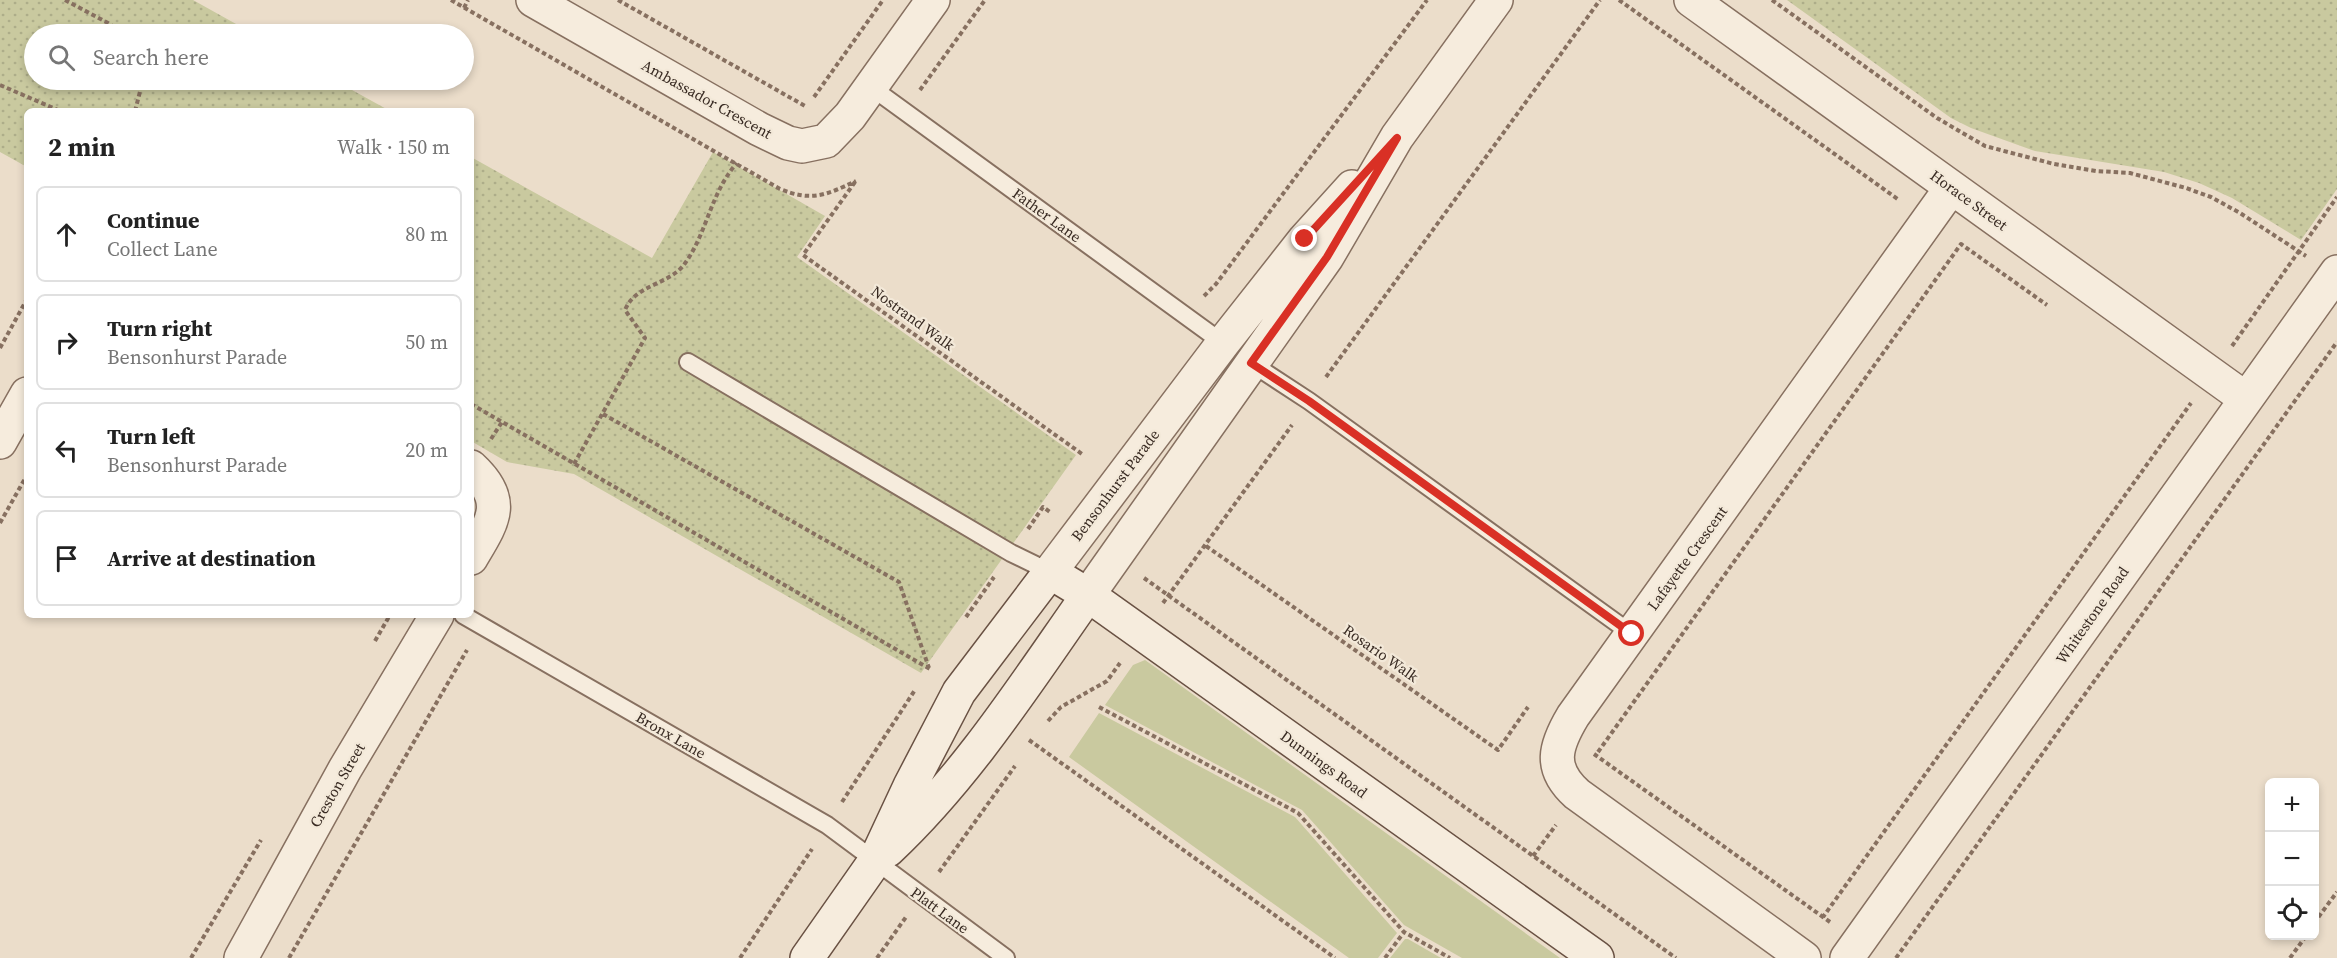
<!DOCTYPE html>
<meta charset="utf-8">
<style>
body{margin:0;font-family:"Source Serif 4",serif;background:#f6f6f6;color:#222}
.controls{position:absolute;right:18px;bottom:18px;display:grid;overflow:hidden;border-radius:9px;box-shadow:0 3px 9px #0003}
.controls button{width:54px;height:54px;display:grid;place-items:center;padding:0;border:0;border-bottom:2px solid #e0e0e0;background:#fff;color:#222;font:30px sans-serif}
.stop{position:absolute;width:18px;height:18px;margin:-14px;border:4px solid #d93025;border-radius:50%;background:#fff}
.stop.end{background:#d93025;border-color:#fff;box-shadow:0 2px 6px #0008}
.list{margin:0;padding:0;list-style:none}
h2{display:flex;justify-content:space-between;align-items:center;height:78px;margin:0;padding:0 24px;font-size:26px}
h2 small{font-size:20px;font-weight:400;color:#767676}
.list li{display:grid;grid-template-columns:39px 1fr auto;gap:18px;align-items:center;box-sizing:border-box;height:96px;margin:0 12px 12px;padding:0 12px;border:2px solid #e0e0e0;border-radius:9px}
.list b{display:block;font-size:22px;white-space:nowrap}
.list p{margin:0;font-size:20px;white-space:nowrap;color:#767676}
.list em{font-size:20px;font-style:normal;color:#767676}
.icon{flex:none;width:33px;height:33px;fill:none;stroke:currentColor;stroke-width:2;stroke-linecap:round;stroke-linejoin:round}
.map{position:relative;flex:none;width:2337px;height:958px;overflow:hidden}
.search{position:absolute;background:#fff;box-shadow:0 3px 9px #0003;left:24px;top:24px;width:450px;height:66px;display:flex;align-items:center;gap:15px;box-sizing:border-box;padding:0 21px;border-radius:33px;color:#767676;font-size:22px}
.panel{position:absolute;background:#fff;box-shadow:0 3px 9px #0003;left:24px;top:108px;width:450px;height:510px;border-radius:9px}
.map>svg:first-child{display:block}
.green{fill:#c9c99f}
.park{fill:url(#park-dots)}
.lines{fill:none;stroke-linecap:round;stroke-linejoin:round}
.lane-casing{stroke:#877060;stroke-width:20}
.street-casing{stroke:#877060;stroke-width:36}
.secondary-casing{stroke:#695143;stroke-width:36}
.path{stroke:#877060;stroke-width:4;stroke-dasharray:4.5 3;stroke-linecap:butt}
.lane{stroke:#f6ecdd;stroke-width:16}
.street{stroke:#f6ecdd;stroke-width:33}
.secondary{stroke:#f6ecdd;stroke-width:33}
.route{stroke:#d93025;stroke-width:8}
.labels{text-anchor:middle;dominant-baseline:central;stroke-width:4.5;stroke-linejoin:round;paint-order:stroke}
.street-label{font-size:15px;fill:#382a22;stroke:#f3e9d9}
</style>
<div class="map">
<svg width="2337" height="958" viewBox="0 0 2337 958">
<defs>
<pattern id="park-dots" width="8" height="8" patternUnits="userSpaceOnUse" patternTransform="scale(1.5)"><rect width="8" height="8" fill="#c9c99f"/><path d="M2 2h.1M6 6h.1" fill="none" stroke="#adad89" stroke-width="1.8" stroke-linecap="round"/></pattern>
</defs>
<rect width="100%" height="100%" fill="#ebddca"/>
<path class="green" d="M 1145,660 L 1560,958 L 1462,958 L 1404,925 L 1302,810 L 1105,705 L 1133,665 Z
M 1099,713 L 1295,817 L 1397,933 L 1378,958 L 1349,958 L 1069,757 Z
M 1405,939 L 1408,939 L 1441,958 L 1390,958 Z"/>
<path class="park" d="M 0,0 L 193,0 L 254,34 L 34,34 L 34,80 L 334,80 L 390,111 L 27,111 L 27,167 L 0,152 Z
M 1787,0 L 2337,0 L 2337,189 L 2301,240 L 2232,198 L 2199,183 L 2164,172 L 2035,151 L 1971,128 L 1951,118 Z
M 713,152 L 825,216 L 797,257 L 1076,455 L 921,673 L 574,474 L 507,462 L 471,441 L 471,157 L 652,258 Z"/>
<g class="lines">
<defs>
<path id="lane" d="M 871,87 L 1223,343
M 688,362 L 1011,553 L 1050,572
M 1251,363 L 1309,401 L 1632,634
M 463,615 L 827,825 L 1006,958"/>
<path id="street" d="M 533,0 L 759,129 L 788,143 L 802,146 L 826,141 L 850,116 L 933,0
M 1691,0 L 2246,399
M 0,442 L 27,394
M 471,467 C 508,501 493,521 471,558
M 1050,572 L 1223,343 L 1305,239 L 1352,187
M 1088,595 L 1327,257 L 1397,137 L 1496,0
M 241,958 L 345,769 L 437,615
M 1804,958 L 1577,794 C 1548,768 1555,746 1573,716 L 1951,188
M 1847,958 L 2337,272"/>
<path id="secondary" d="M 888,850 C 967,776 1026,683 1088,595
M 807,958 L 875,861 L 910,786 L 959,692 L 1050,572 L 1088,595 L 1597,958"/>
</defs>
<use href="#lane" class="lane-casing"/>
<use href="#street" class="street-casing"/>
<use href="#secondary" class="secondary-casing"/>
<path class="path" d="M 65,0 L 108,23 L 123,34
M 451,0 L 780,189 C 812,202 826,195 856,181
M 618,0 L 805,106
M 1619,0 L 1899,200
M 1772,0 L 1937,118 L 1985,146 L 2054,164 L 2096,171 L 2130,173 L 2186,188 L 2211,197 L 2240,213 L 2306,256
M 464,8 L 468,0
M 0,85 L 60,111
M 920,90 L 985,0
M 814,97 L 883,0
M 135,111 L 143,80
M 855,182 L 803,255 L 1082,454
M 1204,296 L 1216,284 L 1427,0
M 2232,346 L 2337,197
M 0,348 L 27,299
M 1326,377 L 1600,0
M 471,404 L 930,669
M 603,414 L 899,582 L 929,668
M 491,439 L 502,422
M 574,464 L 645,338 L 625,310 C 635,285 667,285 683,266 C 707,235 710,193 737,163
M 0,523 L 27,475
M 1028,529 L 1043,507 L 1050,512
M 1206,546 L 1498,750 L 1528,707
M 1144,578 L 1676,958
M 1163,603 L 1292,425
M 966,617 L 994,577
M 375,641 L 390,615
M 1099,707 L 1298,813 L 1404,932 L 1450,958
M 1048,721 L 1061,707 L 1107,681 L 1120,663
M 1029,740 L 1335,958
M 1598,752 L 1961,244 L 2047,305
M 1594,754 L 1823,917
M 842,802 L 915,690
M 1533,856 L 1556,825
M 939,872 L 1015,766
M 1830,922 L 1823,917 L 2191,403
M 2314,923 L 2337,892
M 191,958 L 261,840
M 289,958 L 467,650
M 740,958 L 812,849
M 877,958 L 906,917
M 1385,958 L 1404,932
M 1896,958 L 2337,342
M 2290,958 L 2306,936"/>
<use href="#lane" class="lane"/>
<use href="#street" class="street"/>
<use href="#secondary" class="secondary"/>
</g>
<g class="lines">
<path class="route" d="M 1305,239 L 1397,138 L 1327,257 L 1251,363 L 1309,401 L 1632,634"/>
</g>
<g class="labels">
<g class="street-label">
<text transform="translate(707 99) rotate(29)">Ambassador Crescent</text>
<text transform="translate(1969 200) rotate(36)">Horace Street</text>
<text transform="translate(1047 215) rotate(36)">Father Lane</text>
<text transform="translate(913 318) rotate(36)">Nostrand Walk</text>
<text transform="translate(1115 485) rotate(-53)">Bensonhurst Parade</text>
<text transform="translate(1687 558) rotate(-54)">Lafayette Crescent</text>
<text transform="translate(2092 615) rotate(-55)">Whitestone Road</text>
<text transform="translate(1381 653) rotate(35)">Rosario Walk</text>
<text transform="translate(671 735) rotate(30)">Bronx Lane</text>
<text transform="translate(1324 764) rotate(36)">Dunnings Road</text>
<text transform="translate(337 785) rotate(-60)">Creston Street</text>
<text transform="translate(940 910) rotate(36)">Platt Lane</text>
</g>
</g>
</svg>
<div class="controls">
<button>+</button>
<button>−</button>
<button><svg class="icon" aria-label="locate" viewBox="0 0 24 24"><circle cx="12" cy="12" r="6"/><path d="M12 2v4M12 18v4M2 12h4M18 12h4"/></svg></button>
</div>
<div class="stop" style="left:1632px;top:634px"></div>
<div class="stop end" style="left:1305px;top:239px"></div>
<div class="search"><svg class="icon" aria-label="search" viewBox="0 0 24 24"><circle cx="10" cy="10" r="6"/><path d="M15 15l6 6"/></svg>Search here</div>
<section class="panel">
<h2>2 min<small>Walk · 150 m</small></h2>
<ul class="list">
<li><svg class="icon" aria-label="ahead" viewBox="0 0 24 24"><path d="M12 20V5M6 11l6-6 6 6"/></svg><div><b>Continue</b><p>Collect Lane</p></div><em>80 m</em></li>
<li><svg class="icon" aria-label="right" viewBox="0 0 24 24"><path d="M7 20v-9h11M14 6l5 5-5 5"/></svg><div><b>Turn right</b><p>Bensonhurst Parade</p></div><em>50 m</em></li>
<li><svg class="icon" aria-label="left" viewBox="0 0 24 24"><path d="M17 20v-9H6M10 6l-5 5 5 5"/></svg><div><b>Turn left</b><p>Bensonhurst Parade</p></div><em>20 m</em></li>
<li><svg class="icon" aria-label="arrive" viewBox="0 0 24 24"><path d="M6 21V4h12l-3 4 3 4H6"/></svg><div><b>Arrive at destination</b></div></li>
</ul>
</section>
</div>
